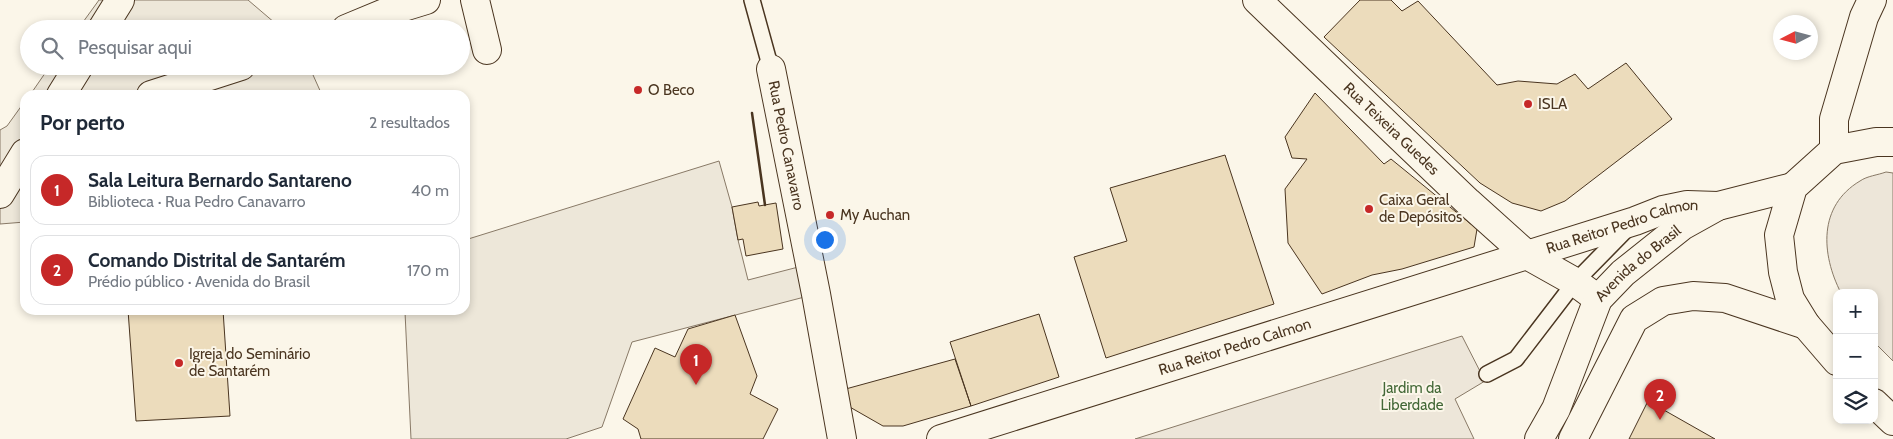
<!DOCTYPE html>
<html lang="pt">
<meta charset="utf-8">
<style>
body{margin:0;font-family:Cabin,sans-serif;background:#f2f2f3;color:#1f2937}
.controls{position:absolute;right:15px;bottom:15px;display:grid;overflow:hidden;border-radius:10px;box-shadow:0 2px 8px #0003}
.controls button{width:45px;height:45px;display:grid;place-items:center;padding:0;border:0;border-bottom:1px solid #e0e1e3;background:#fff;color:#1f2937;font:25px sans-serif}
.compass{position:absolute;left:1773px;top:15px;width:45px;height:45px;border-radius:50%;background:#fff;box-shadow:0 2px 8px #0003;rotate:264deg}
.you{position:absolute;left:824px;top:239px;width:18px;height:18px;margin:-12px;border:4px solid #fff;border-radius:50%;background:#1a73e8;box-shadow:0 0 0 8px #1a73e833}
.badge{display:grid;place-items:center;width:32px;height:32px;border-radius:50%;background:#c62828;color:#fff;font-size:16px;font-weight:700}
.pin{position:absolute;translate:-50% -41px;filter:drop-shadow(0 1px 2px #0008)}
.pin::after{content:'';position:absolute;top:26px;width:18px;height:15px;background:inherit;clip-path:polygon(0 0,100% 0,50% 100%)}
.list{margin:0;padding:0;list-style:none}
h2{display:flex;justify-content:space-between;align-items:center;height:65px;margin:0;padding:0 20px;font-size:21px}
h2 small{font-size:16px;font-weight:400;color:#747a83}
.list li{display:grid;grid-template-columns:32px 1fr auto;gap:15px;align-items:center;box-sizing:border-box;height:70px;margin:0 10px 10px;padding:0 10px;border:1px solid #e0e1e3;border-radius:15px}
.list b{display:block;font-size:19px;white-space:nowrap}
.list p{margin:0;font-size:16px;white-space:nowrap;color:#747a83}
.list em{font-size:16px;font-style:normal;color:#747a83}
.icon{flex:none;width:28px;height:28px;fill:none;stroke:currentColor;stroke-width:2;stroke-linecap:round;stroke-linejoin:round}
.map{position:relative;flex:none;width:1893px;height:439px;overflow:hidden}
.search{position:absolute;background:#fff;box-shadow:0 2px 8px #0003;left:20px;top:20px;width:450px;height:55px;display:flex;align-items:center;gap:12px;box-sizing:border-box;padding:0 18px;border-radius:28px;color:#747a83;font-size:19px}
.panel{position:absolute;background:#fff;box-shadow:0 2px 8px #0003;left:20px;top:90px;width:450px;height:225px;border-radius:15px}
.map>svg:first-child{display:block}
.green{fill:#ede6d9;stroke:#887966}
.parking{fill:#ede7d9;stroke:#887966}
.building{fill:#ecdcbc;stroke:#4a3520}
.lines{fill:none;stroke-linecap:round;stroke-linejoin:round}
.lane-casing{stroke:#4a3520;stroke-width:18}
.street-casing{stroke:#4a3520;stroke-width:30}
.primary-casing{stroke:#4a3520;stroke-width:30}
.lane{stroke:#fbf6e9;stroke-width:15}
.street{stroke:#fbf6e9;stroke-width:28}
.primary{stroke:#fbf6e9;stroke-width:28}
.wall{stroke:#4a3520;stroke-width:2.5}
.poi-dot{fill:#c62828;stroke:#fbf6e9;stroke-width:2}
.labels{text-anchor:middle;dominant-baseline:central;stroke-width:4;stroke-linejoin:round;paint-order:stroke}
.poi-label{font-size:15px;fill:#4a3520;stroke:#fbf6e9;text-anchor:start}
.street-label{font-size:15px;fill:#4a3520;stroke:#fbf6e9}
.park-label{font-size:15px;fill:#436837;stroke:#fbf6e9}
</style>
<div class="map">
<svg width="1893" height="439" viewBox="0 0 1893 439">
<rect width="100%" height="100%" fill="#fbf6e9"/>
<path class="green" d="M 1886,172 L 1893,173 L 1893,361 L 1874,342 L 1874,293 L 1841,293 C 1821,254 1818,206 1860,181 C 1867,176 1878,175 1886,172 Z
M 1462,336 L 1485,381 L 1455,399 L 1474,439 L 1135,439 Z"/>
<path class="parking" d="M 99,0 L 248,0 L 282,29 L 78,29 Z
M 50,66 L 309,66 L 322,95 L 30,95 Z
M 25,101 L 25,222 L 0,224 L 0,130 L 7,126 Z
M 719,161 L 732,207 L 738,240 L 748,280 L 810,264 L 816,294 L 632,342 L 602,427 L 566,439 L 411,439 L 405,312 L 465,310 L 465,240 Z"/>
<path class="building" d="M 1360,0 L 1391,0 L 1402,11 L 1418,1 L 1497,85 L 1518,81 L 1557,84 L 1575,74 L 1588,89 L 1626,63 L 1672,119 L 1565,201 L 1541,211 L 1512,203 L 1480,183 L 1324,37 Z
M 1315,93 L 1384,164 L 1391,159 L 1477,229 L 1474,247 L 1402,269 L 1372,275 L 1322,294 L 1288,243 L 1285,189 L 1307,159 L 1292,158 L 1285,137 Z
M 1225,155 L 1274,304 L 1106,358 L 1074,257 L 1127,241 L 1110,188 Z
M 758,202 L 759,206 L 776,203 L 783,249 L 746,256 L 743,239 L 738,240 L 732,207 Z
M 128,310 L 223,310 L 230,416 L 136,421 Z
M 1039,314 L 1059,377 L 971,406 L 950,342 Z
M 735,315 L 757,376 L 750,394 L 778,409 L 763,439 L 641,439 L 638,429 L 623,419 L 655,348 L 675,357 L 688,329 Z
M 955,359 L 971,406 L 903,426 L 883,426 L 848,406 L 842,390 Z
M 1648,401 L 1715,439 L 1629,439 Z"/>
<g class="lines">
<defs>
<path id="lane" d="M 752,0 L 771,69
M 1487,374 L 1516,359 L 1575,282 L 1628,228"/>
<g id="street">
<path d="M 475,0 L 487,50"/>
<path id="s1" d="M 1257,0 L 1468,202 L 1527,255 L 1575,282 L 1598,299"/>
<path d="M 102,29 L 120,0"/>
<path d="M 346,29 L 387,12 L 426,0"/>
<path id="s2" d="M 771,69 L 816,294 L 842,439"/>
<path d="M 61,95 L 79,66"/>
<path d="M 151,95 L 241,66"/>
<path d="M 1834,150 L 1834,119 L 1864,17 L 1872,0"/>
<path d="M 0,194 L 25,153"/>
<path id="s3" d="M 941,439 L 1527,255 L 1635,221 L 1663,210 L 1687,205 L 1718,206"/>
</g>
<g id="primary">
<path d="M 1837,361 L 1806,325 L 1790,299 L 1783,272 L 1779,235 L 1793,187 L 1834,150 L 1876,142 L 1893,142"/>
<path d="M 1874,403 L 1893,421"/>
<path id="s4" d="M 1539,439 L 1556,409 L 1598,299 L 1623,273 L 1682,226 L 1718,206 L 1793,187"/>
<path d="M 1573,439 L 1634,319 L 1663,301 L 1693,296 L 1725,298 L 1806,325"/>
</g>
</defs>
<use href="#lane" class="lane-casing"/>
<use href="#street" class="street-casing"/>
<use href="#primary" class="primary-casing"/>
<use href="#lane" class="lane"/>
<use href="#street" class="street"/>
<use href="#primary" class="primary"/>
<path class="wall" d="M 752,113 L 765,205"/>
</g>
<g class="poi-dot">
<circle cx="638" cy="90" r="5"/>
<circle cx="1528" cy="104" r="5"/>
<circle cx="1369" cy="209" r="5"/>
<circle cx="830" cy="215" r="5"/>
<circle cx="179" cy="363" r="5"/>
</g>
<g class="labels">
<g class="poi-label">
<text x="648" y="90">O Beco</text>
<text x="1538" y="104">ISLA</text>
<text x="1379" y="200">Caixa Geral<tspan x="1379" dy="17">de Depósitos</tspan></text>
<text x="840" y="215">My Auchan</text>
<text x="189" y="354">Igreja do Seminário<tspan x="189" dy="17">de Santarém</tspan></text>
</g>
<g class="street-label">
<text stroke="none"><textPath href="#s1" startOffset="186">Rua Teixeira Guedes</textPath></text>
<text stroke="none"><textPath href="#s2" startOffset="78">Rua Pedro Canavarro</textPath></text>
<text stroke="none"><textPath href="#s3" startOffset="714">Rua Reitor Pedro Calmon</textPath></text>
<text stroke="none"><textPath href="#s4" startOffset="206">Avenida do Brasil</textPath></text>
<text stroke="none"><textPath href="#s3" startOffset="308">Rua Reitor Pedro Calmon</textPath></text>
</g>
<g class="park-label">
<text x="1412" y="388">Jardim da<tspan x="1412" dy="17">Liberdade</tspan></text>
</g>
</g>
</svg>
<div class="controls">
<button>+</button>
<button>−</button>
<button><svg class="icon" aria-label="layers" viewBox="0 0 24 24"><path d="M12 4l9 5-9 5-9-5zM3 14l9 5 9-5"/></svg></button>
</div>
<svg class="compass" viewBox="-18 -18 36 36"><path d="M0-13l5 13h-10z" fill="#e53935"/><path d="M0 13l5-13h-10z" fill="#747a83"/></svg>
<div class="you"></div>
<div class="pin badge" style="left:696px;top:385px">1</div>
<div class="pin badge" style="left:1660px;top:420px">2</div>
<div class="search"><svg class="icon" aria-label="search" viewBox="0 0 24 24"><circle cx="10" cy="10" r="6"/><path d="M15 15l6 6"/></svg>Pesquisar aqui</div>
<section class="panel">
<h2>Por perto<small>2 resultados</small></h2>
<ul class="list">
<li><span class="badge">1</span><div><b>Sala Leitura Bernardo Santareno</b><p>Biblioteca · Rua Pedro Canavarro</p></div><em>40 m</em></li>
<li><span class="badge">2</span><div><b>Comando Distrital de Santarém</b><p>Prédio público · Avenida do Brasil</p></div><em>170 m</em></li>
</ul>
</section>
</div>
